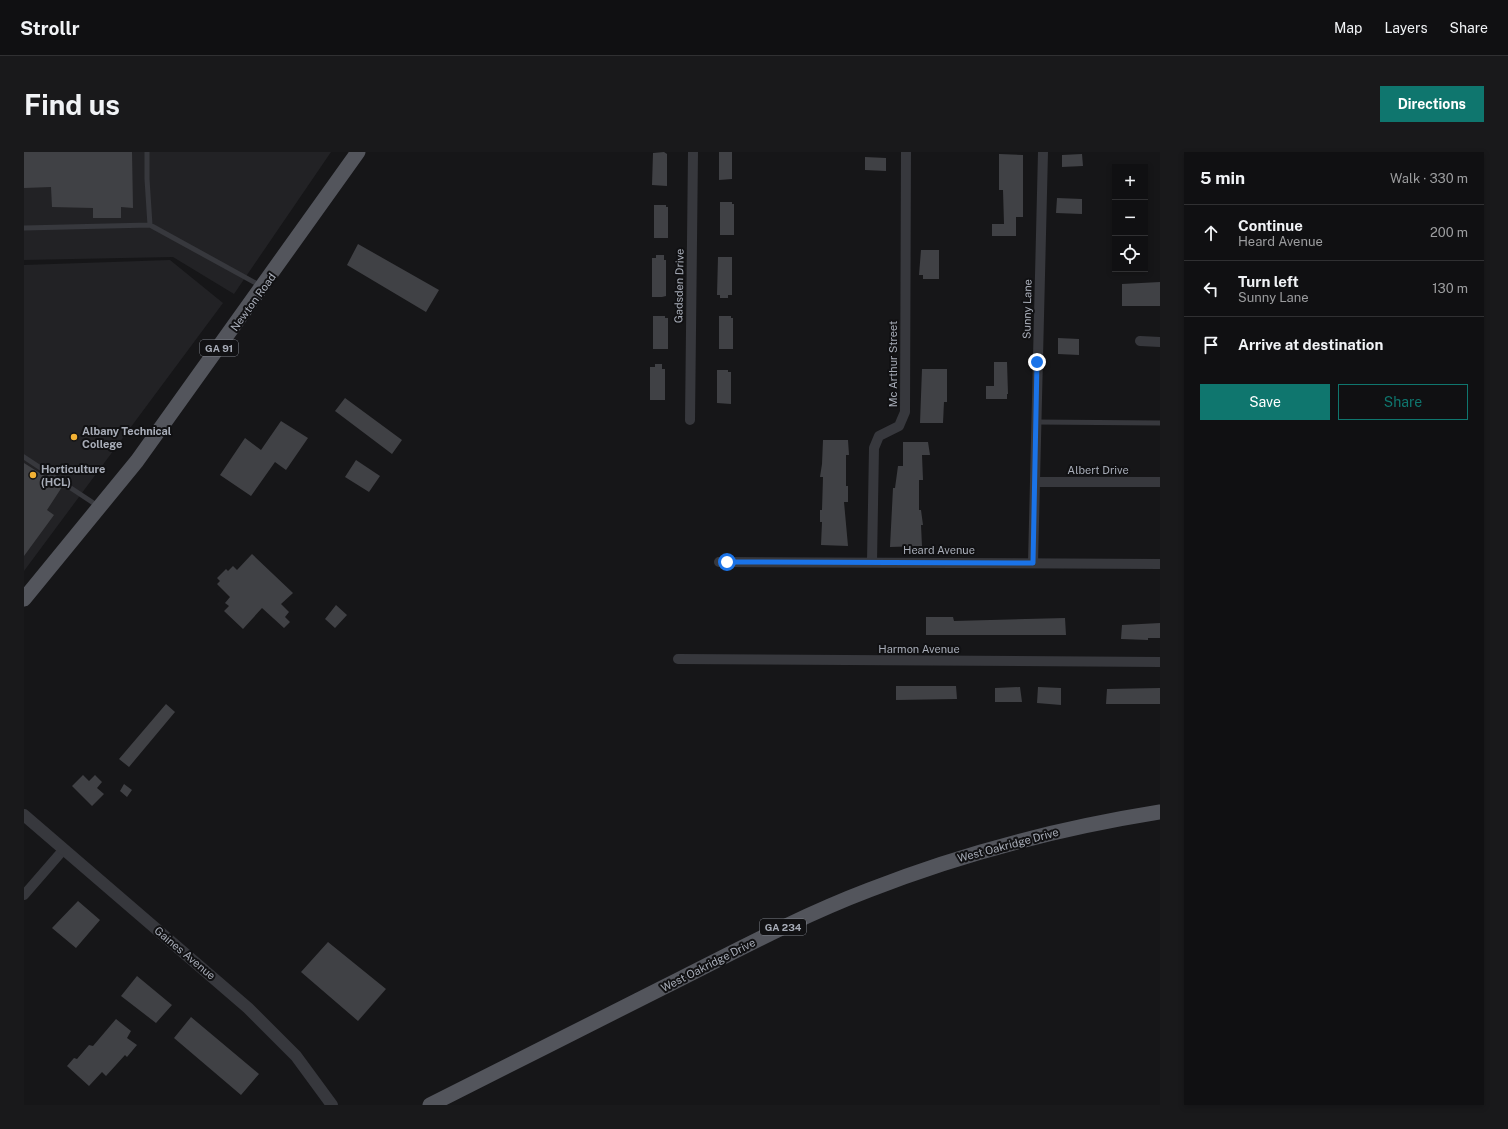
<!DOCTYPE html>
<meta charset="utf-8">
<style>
body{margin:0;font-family:"Public Sans",sans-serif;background:#19191b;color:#f1f3f6}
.controls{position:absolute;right:12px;top:12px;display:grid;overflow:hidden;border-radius:0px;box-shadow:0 2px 6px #0003}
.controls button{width:36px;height:36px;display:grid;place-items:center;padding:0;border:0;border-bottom:1px solid #303032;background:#101012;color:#f1f3f6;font:20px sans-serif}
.stop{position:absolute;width:12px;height:12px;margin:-9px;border:3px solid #1a73e8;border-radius:50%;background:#fff}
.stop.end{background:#1a73e8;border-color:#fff;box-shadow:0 1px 4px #0008}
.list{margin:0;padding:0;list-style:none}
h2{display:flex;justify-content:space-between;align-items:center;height:52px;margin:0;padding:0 16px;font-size:17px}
h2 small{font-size:13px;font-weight:400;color:#9c9d9f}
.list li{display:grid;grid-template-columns:26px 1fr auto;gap:12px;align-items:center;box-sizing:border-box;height:56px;padding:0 16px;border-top:1px solid #303032}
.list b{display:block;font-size:15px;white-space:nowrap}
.list p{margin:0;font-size:13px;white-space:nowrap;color:#9c9d9f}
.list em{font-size:13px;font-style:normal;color:#9c9d9f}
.actions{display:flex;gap:8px;padding:12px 16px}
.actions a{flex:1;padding:9px 0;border:1px solid #0f766e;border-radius:0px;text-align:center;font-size:14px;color:#0f766e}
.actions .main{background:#0f766e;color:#fff}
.icon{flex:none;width:22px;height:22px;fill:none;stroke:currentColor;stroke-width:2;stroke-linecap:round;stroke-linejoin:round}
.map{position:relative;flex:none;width:1136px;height:953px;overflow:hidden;border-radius:0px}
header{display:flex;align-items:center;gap:24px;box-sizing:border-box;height:56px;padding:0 20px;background:#101012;border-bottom:1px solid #303032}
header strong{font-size:19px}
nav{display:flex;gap:22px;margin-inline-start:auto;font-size:14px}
.intro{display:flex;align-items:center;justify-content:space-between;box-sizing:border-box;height:96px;padding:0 24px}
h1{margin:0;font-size:28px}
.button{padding:10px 18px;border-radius:0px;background:#0f766e;color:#fff;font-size:14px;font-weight:700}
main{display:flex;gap:24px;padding:0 24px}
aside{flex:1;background:#101012;border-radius:0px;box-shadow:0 2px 6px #0003}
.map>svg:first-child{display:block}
.built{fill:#222225}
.building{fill:#404145}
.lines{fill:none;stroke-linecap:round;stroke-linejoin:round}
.service{stroke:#37383d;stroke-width:5}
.minor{stroke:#37383d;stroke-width:10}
.tertiary{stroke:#37383d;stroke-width:12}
.primary{stroke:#53555c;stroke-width:15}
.route{stroke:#1a73e8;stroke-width:5}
.poi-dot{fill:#f2b134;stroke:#111113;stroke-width:1.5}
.labels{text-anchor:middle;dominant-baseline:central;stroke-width:4;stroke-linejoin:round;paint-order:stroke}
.shield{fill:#111113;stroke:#7b7e86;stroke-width:1}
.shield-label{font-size:10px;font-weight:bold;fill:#a8adb8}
.street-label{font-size:11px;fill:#a8adb8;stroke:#111113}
.poi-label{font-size:11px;font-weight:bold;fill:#a8adb8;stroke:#111113;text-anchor:start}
</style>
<header>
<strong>Strollr</strong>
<nav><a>Map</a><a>Layers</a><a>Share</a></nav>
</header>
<div class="intro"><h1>Find us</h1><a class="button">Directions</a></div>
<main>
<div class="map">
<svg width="1136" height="953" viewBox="0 0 1136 953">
<rect width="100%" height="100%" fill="#161618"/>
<path class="built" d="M 0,0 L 307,0 L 210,142 L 149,105 L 0,108 Z
M 146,108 L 199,151 L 0,419 L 0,113 Z"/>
<path class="building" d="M 0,0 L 108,0 L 109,56 L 97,55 L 97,66 L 69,66 L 69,56 L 28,55 L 27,35 L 0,36 Z
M 640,0 L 643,2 L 643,34 L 628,33 L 629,1 Z
M 695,0 L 708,0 L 708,27 L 695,28 Z
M 975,2 L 999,3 L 999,65 L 992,65 L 992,84 L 968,84 L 968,72 L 980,72 L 979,38 L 975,38 Z
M 1058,2 L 1059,14 L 1038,15 L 1038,3 Z
M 841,5 L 862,6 L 862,19 L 841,18 Z
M 1033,46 L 1058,47 L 1058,62 L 1032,61 Z
M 696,50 L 708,50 L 708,52 L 710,52 L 710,83 L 696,83 Z
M 630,53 L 642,53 L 642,55 L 644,55 L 644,86 L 630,86 Z
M 334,92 L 415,138 L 402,160 L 323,113 Z
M 897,98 L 915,98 L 915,127 L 899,127 L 899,123 L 895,123 Z
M 632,103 L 640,103 L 640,108 L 642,108 L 642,144 L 638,145 L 628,145 L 628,106 L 632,106 Z
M 694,105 L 708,105 L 708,143 L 704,143 L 704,146 L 696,146 L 696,143 L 693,143 Z
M 1136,130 L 1136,154 L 1098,154 L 1098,132 Z
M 629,164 L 641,164 L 641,166 L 644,166 L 644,197 L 629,197 Z
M 695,164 L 707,164 L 707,166 L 709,166 L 709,197 L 695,197 Z
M 1034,186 L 1055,187 L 1055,203 L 1034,202 Z
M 970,210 L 983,210 L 984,242 L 983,242 L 983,247 L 962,247 L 962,234 L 970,234 Z
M 631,212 L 638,212 L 638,217 L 641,217 L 641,248 L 626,248 L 626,215 L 631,215 Z
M 898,217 L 923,217 L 923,250 L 920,250 L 919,271 L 896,271 Z
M 693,218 L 704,218 L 704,220 L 707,220 L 707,252 L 693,251 Z
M 321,246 L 378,288 L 368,302 L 311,259 Z
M 257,269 L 284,286 L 262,318 L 251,310 L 227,344 L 196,323 L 221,286 L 237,298 Z
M 799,288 L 824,288 L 825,303 L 822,303 L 822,334 L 824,334 L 824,350 L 820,350 L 824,394 L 797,393 L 798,370 L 796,370 L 796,358 L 798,358 L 799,325 L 796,325 L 798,312 Z
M 879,290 L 904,290 L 906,303 L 898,303 L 899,328 L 895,328 L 895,358 L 897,358 L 899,373 L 897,373 L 898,394 L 866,395 L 869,336 L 871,336 L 874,314 L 879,314 Z
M 332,308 L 356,324 L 345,340 L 321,325 Z
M 0,311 L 38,335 L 23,358 L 30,363 L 0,404 Z
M 228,402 L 269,441 L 257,452 L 265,460 L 261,465 L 266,470 L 260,476 L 238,456 L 219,477 L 200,459 L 205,454 L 201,451 L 206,445 L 193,432 L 196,429 L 193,426 L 202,417 L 204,419 L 209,414 L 213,418 Z
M 312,453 L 323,463 L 311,476 L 301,467 Z
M 902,465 L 929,465 L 930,469 L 1041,466 L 1042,483 L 902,483 Z
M 1136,471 L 1136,486 L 1124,486 L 1124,488 L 1097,487 L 1098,473 Z
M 872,534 L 932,534 L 933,547 L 872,548 Z
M 996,535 L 998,550 L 971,550 L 971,536 Z
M 1014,535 L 1037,536 L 1037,553 L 1013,551 Z
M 1136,536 L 1136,552 L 1082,552 L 1083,537 Z
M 142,552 L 151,560 L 105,615 L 95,607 Z
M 59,623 L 65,629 L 71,623 L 78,630 L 73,636 L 80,642 L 68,654 L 48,634 Z
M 100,632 L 108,638 L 103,645 L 96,639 Z
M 54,749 L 76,768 L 52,796 L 28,776 Z
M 304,790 L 362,837 L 334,869 L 277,820 Z
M 113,824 L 148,853 L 132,871 L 97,844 Z
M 167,865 L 235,922 L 217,943 L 150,886 Z
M 92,867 L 107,879 L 103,886 L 113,893 L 103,905 L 101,903 L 82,924 L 78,920 L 65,934 L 43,914 L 50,906 L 53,907 L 65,893 L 69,894 Z"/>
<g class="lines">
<path class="service" d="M 123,0 L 123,27 L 126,73 L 237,134
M 0,76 L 126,73
M 1012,270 L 1136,271
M 0,305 L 74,354"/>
<path class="minor" d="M 1116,189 L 1136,190
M 666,268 L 669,0
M 1011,330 L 1136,330
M 695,410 L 1136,412
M 848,410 L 850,296 L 855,284 L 875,274 L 881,260 L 882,0
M 1009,411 L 1019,0
M 654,507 L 1136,510
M 0,743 L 40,697"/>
<path class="tertiary" d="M 0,663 L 224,856 L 272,904 L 308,953"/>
<path class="primary" d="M 0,447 L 113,309 L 334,0
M 406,953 C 484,913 562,875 640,835 C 708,801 774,765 845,738 C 939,701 1036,676 1136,660"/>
</g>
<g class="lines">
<path class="route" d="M 703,410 L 1009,411 L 1013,210"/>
</g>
<g class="poi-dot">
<circle cx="50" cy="285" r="4"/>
<circle cx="9" cy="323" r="4"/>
</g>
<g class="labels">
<g class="shield">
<rect x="176" y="188" width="38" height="16" rx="3"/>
<rect x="736" y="767" width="46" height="16" rx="3"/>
</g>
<g class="shield-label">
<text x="195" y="196">GA 91</text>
<text x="759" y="775">GA 234</text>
</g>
<g class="street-label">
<text transform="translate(655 134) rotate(-89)">Gadsden Drive</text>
<text transform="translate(229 150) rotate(-54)">Newton Road</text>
<text transform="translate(1003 157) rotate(-89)">Sunny Lane</text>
<text transform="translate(869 212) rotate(-90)">Mc Arthur Street</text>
<text x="1074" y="318">Albert Drive</text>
<text x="915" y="398">Heard Avenue</text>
<text x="895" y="497">Harmon Avenue</text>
<text transform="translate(984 693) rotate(-15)">West Oakridge Drive</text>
<text transform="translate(161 801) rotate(40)">Gaines Avenue</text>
<text transform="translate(684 813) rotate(-27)">West Oakridge Drive</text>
</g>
<g class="poi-label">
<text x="58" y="279">Albany Technical<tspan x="58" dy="13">College</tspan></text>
<text x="17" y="317">Horticulture<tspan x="17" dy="13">(HCL)</tspan></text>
</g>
</g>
</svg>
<div class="controls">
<button>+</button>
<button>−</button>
<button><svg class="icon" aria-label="locate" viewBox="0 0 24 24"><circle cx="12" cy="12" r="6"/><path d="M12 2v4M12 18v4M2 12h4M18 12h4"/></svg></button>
</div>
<div class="stop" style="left:703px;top:410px"></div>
<div class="stop end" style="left:1013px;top:210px"></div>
</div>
<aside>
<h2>5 min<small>Walk · 330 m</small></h2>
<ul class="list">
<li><svg class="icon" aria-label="ahead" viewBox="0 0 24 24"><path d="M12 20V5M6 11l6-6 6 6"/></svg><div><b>Continue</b><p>Heard Avenue</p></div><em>200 m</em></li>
<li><svg class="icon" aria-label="left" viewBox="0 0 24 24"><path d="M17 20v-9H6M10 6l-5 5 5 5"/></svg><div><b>Turn left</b><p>Sunny Lane</p></div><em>130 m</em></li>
<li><svg class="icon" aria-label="arrive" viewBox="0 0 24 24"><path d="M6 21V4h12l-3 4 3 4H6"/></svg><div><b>Arrive at destination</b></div></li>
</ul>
<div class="actions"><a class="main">Save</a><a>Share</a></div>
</aside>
</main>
